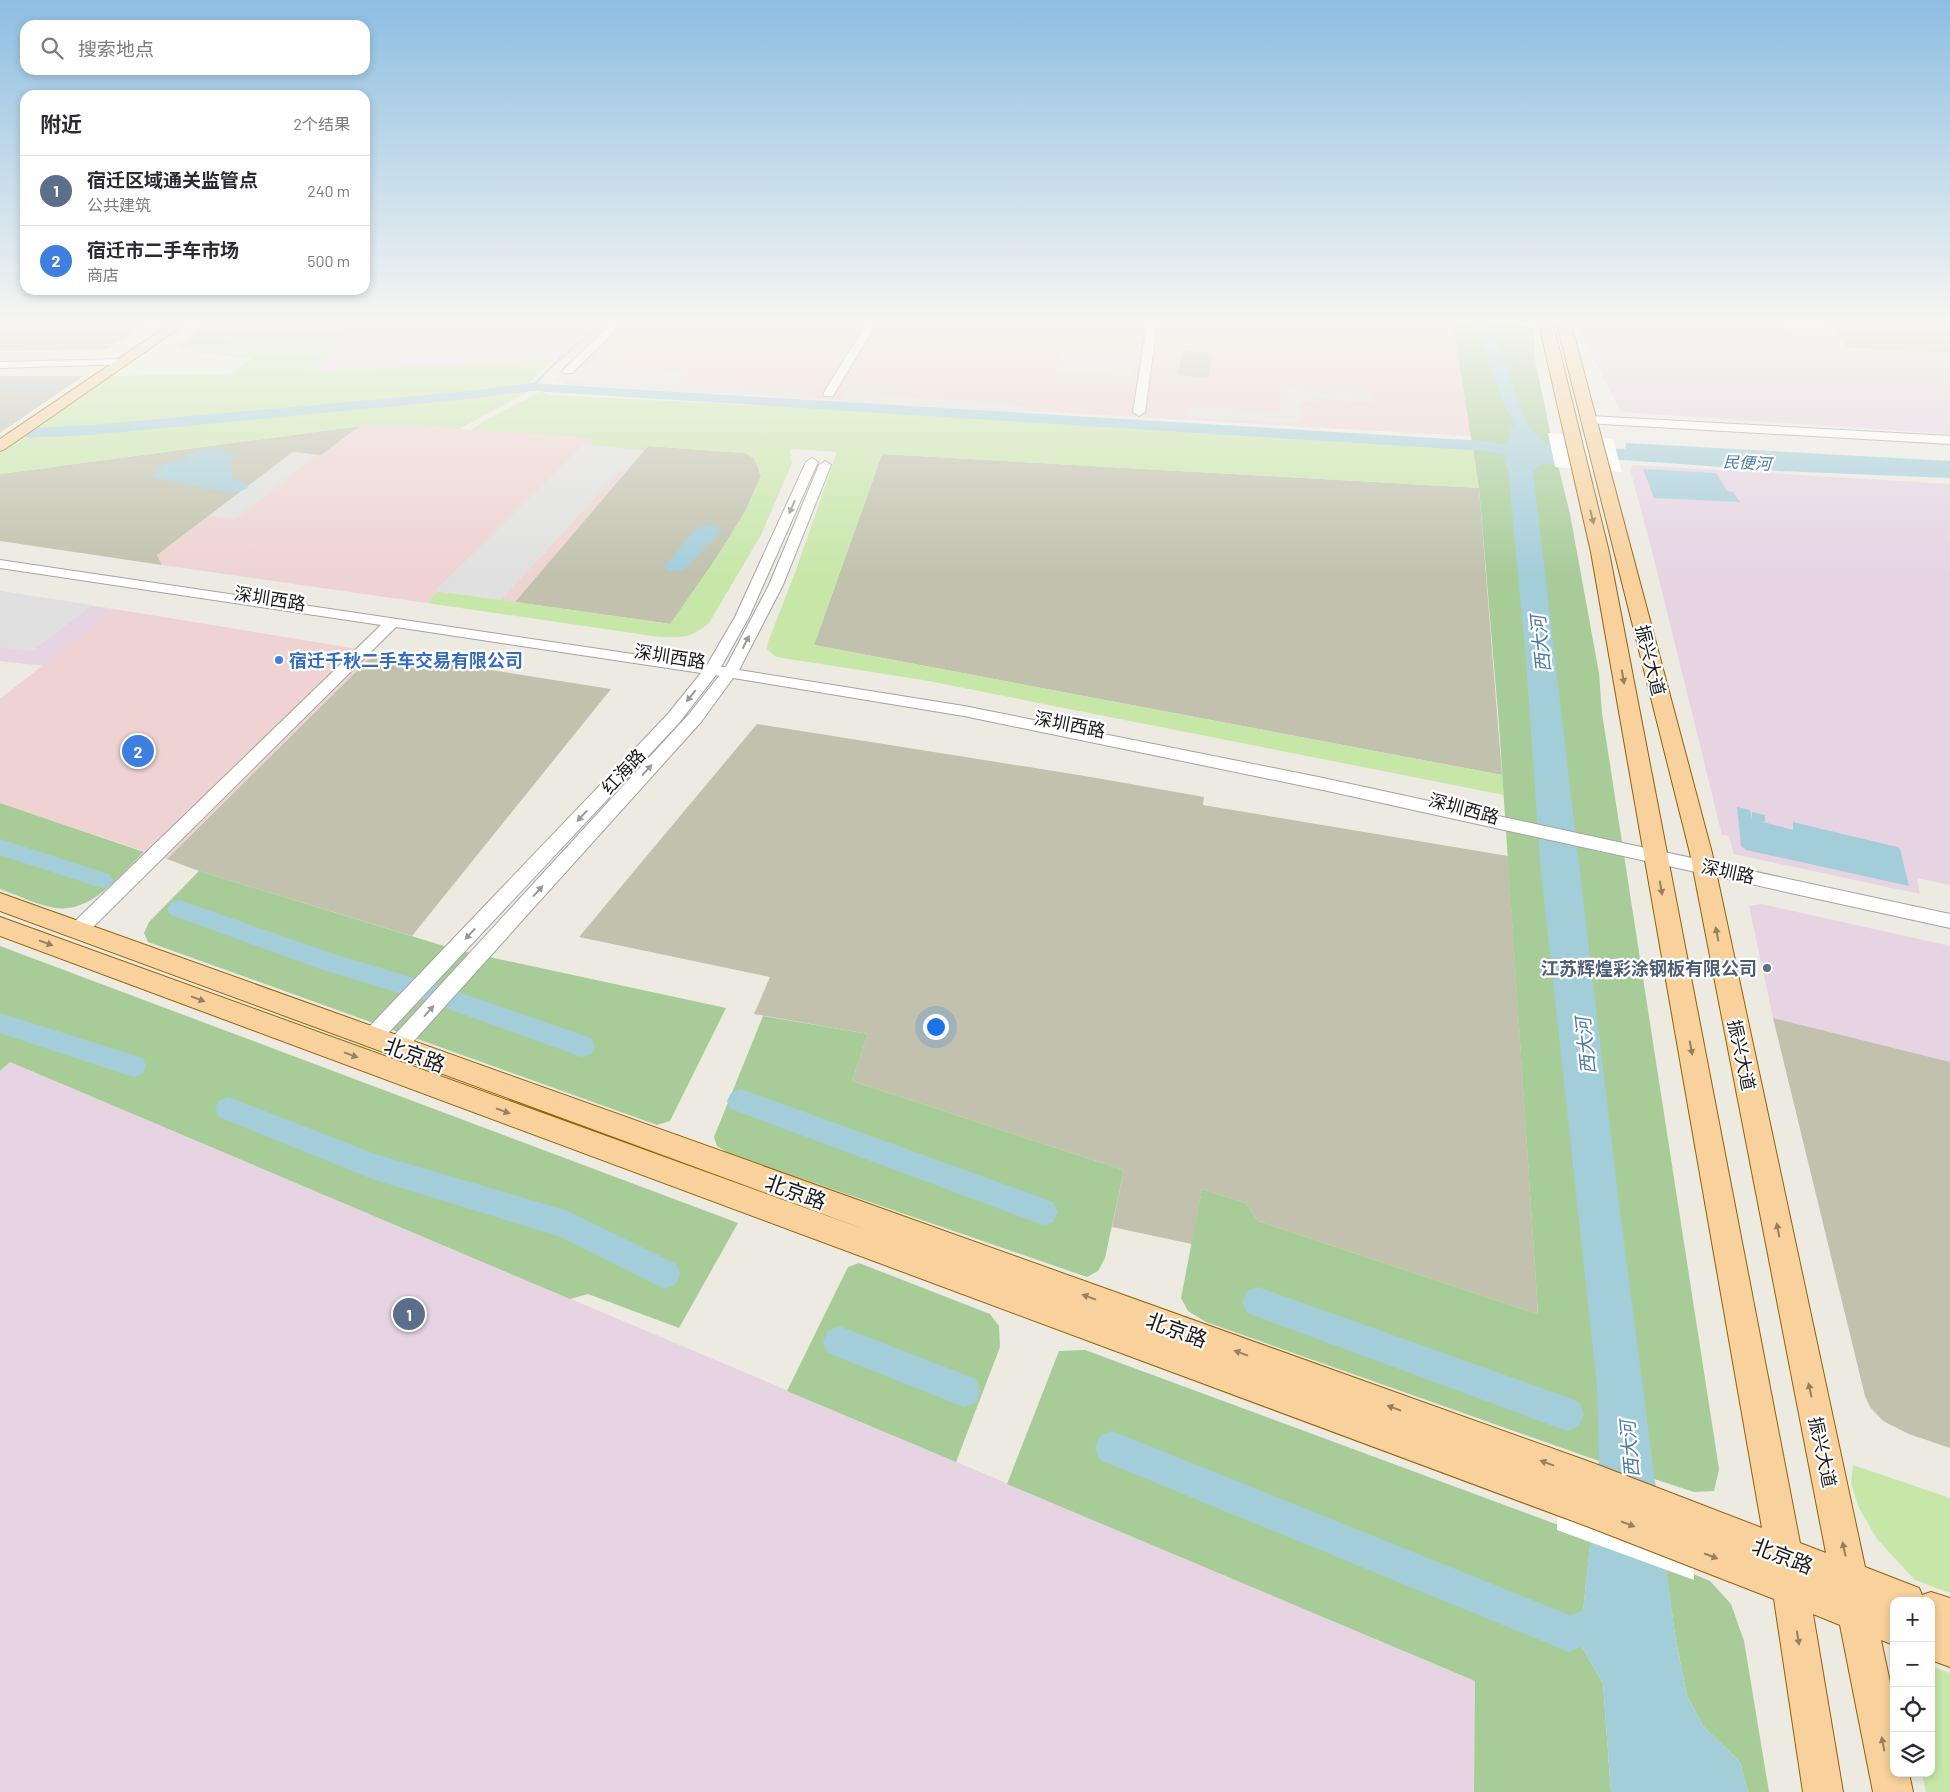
<!DOCTYPE html>
<html lang="zh">
<meta charset="utf-8">
<style>
body{margin:0;font-family:Barlow,"Noto Sans SC",sans-serif;background:#f7f7f7;color:#2b2b33}
.controls{position:absolute;right:15px;bottom:15px;display:grid;overflow:hidden;border-radius:10px;box-shadow:0 2px 8px #0003}
.controls button{width:45px;height:45px;display:grid;place-items:center;padding:0;border:0;border-bottom:1px solid #e1e1e2;background:#fff;color:#2b2b33;font:25px sans-serif}
.you{position:absolute;left:935px;top:1026px;width:18px;height:18px;margin:-12px;border:4px solid #fff;border-radius:50%;background:#1a73e8;box-shadow:0 0 0 8px #1a73e833}
.badge{display:grid;place-items:center;width:32px;height:32px;border-radius:50%;background:#c20807;color:#fff;font-size:16px;font-weight:700}
.pin{position:absolute;translate:-50% -50%;border:2px solid #fff;box-shadow:0 1px 5px #0006}
.list{margin:0;padding:0;list-style:none}
h2{display:flex;justify-content:space-between;align-items:center;height:65px;margin:0;padding:0 20px;font-size:21px}
h2 small{font-size:16px;font-weight:400;color:#7c7c81}
.list li{display:grid;grid-template-columns:32px 1fr auto;gap:15px;align-items:center;box-sizing:border-box;height:70px;padding:0 20px;border-top:1px solid #e1e1e2}
.list b{display:block;font-size:19px;white-space:nowrap}
.list p{margin:0;font-size:16px;white-space:nowrap;color:#7c7c81}
.list em{font-size:16px;font-style:normal;color:#7c7c81}
.icon{flex:none;width:28px;height:28px;fill:none;stroke:currentColor;stroke-width:2;stroke-linecap:round;stroke-linejoin:round}
.map{position:relative;flex:none;width:1950px;height:1792px;overflow:hidden}
.search{position:absolute;background:#fff;box-shadow:0 2px 8px #0003;left:20px;top:20px;width:350px;height:55px;display:flex;align-items:center;gap:12px;box-sizing:border-box;padding:0 18px;border-radius:15px;color:#7c7c81;font-size:19px}
.panel{position:absolute;background:#fff;box-shadow:0 2px 8px #0003;left:20px;top:90px;width:350px;height:205px;border-radius:15px}
.map>svg:first-child{display:block}
.commercial{fill:#eed3d2}
.industrial{fill:#e6d4e3}
.construction{fill:#c1c1ae}
.grass{fill:#c7e7a9}
.forest{fill:#a7cc98}
.parking{fill:#e0e0e0}
.water{fill:#a4cdda}
.pier{fill:#fff}
.lines{fill:none;stroke-linecap:round;stroke-linejoin:round}
.stream{stroke:#a4cdda;stroke-width:2.5}
.canal{fill:#a4cdda;fill-rule:evenodd}
.river{fill:#a4cdda;fill-rule:evenodd}
.minor-casing{stroke:#a3a3a3;stroke-width:2}
.major-casing{stroke:#906305;stroke-width:2}
.minor{fill:#fff;fill-rule:evenodd}
.major{fill:#f8d19c;fill-rule:evenodd}
.oneway{fill:#999}
.oneway2{fill:#958062}
.shop-dot{fill:#3f7fe0;stroke:#fff;stroke-width:2}
.service-dot{fill:#5c6f8a;stroke:#fff;stroke-width:2}
.labels{text-anchor:middle;dominant-baseline:central;stroke-width:4.5;stroke-linejoin:round;paint-order:stroke}
.far-water-label{font-size:16px;font-style:italic;fill:#4c7aa8;stroke:#fff}
.street-label{font-size:18px;fill:#1c1c1c;stroke:#fff}
.shop-label{font-size:18px;font-weight:bold;fill:#366cbe;stroke:#fff;text-anchor:start}
.service-label{font-size:18px;font-weight:bold;fill:#4e5e75;stroke:#fff;text-anchor:end}
.water-label{font-size:19px;font-style:italic;fill:#4c7aa8;stroke:#fff}
.near-street-label{font-size:21px;fill:#1c1c1c;stroke:#fff}
</style>
<div class="map">
<svg width="1950" height="1792" viewBox="0 0 1950 1792">
<rect width="100%" height="100%" fill="#edeae2"/>
<path class="commercial" d="M 623,324 L 1453,324 L 1485,437 L 563,384 Z
M 360,426 L 416,426 L 591,438 L 593,445 L 643,451 L 515,602 L 438,591 L 427,603 L 162,565 L 157,555 L 293,452 L 321,455 Z
M 114,609 L 376,652 L 167,859 L 0,803 L 0,699 Z"/>
<path class="industrial" d="M 362,324 L 608,324 L 573,358 L 307,371 Z
M 1576,324 L 1828,324 L 1846,347 L 1950,353 L 1950,434 L 1621,412 Z
M 1634,465 L 1950,484 L 1950,885 L 1917,878 L 1920,894 L 1734,854 L 1729,836 L 1722,835 L 1652,551 L 1630,469 Z
M 0,591 L 114,609 L 44,666 L 0,661 Z
M 1761,904 L 1950,946 L 1950,1062 L 1773,1018 L 1749,906 Z
M 10,1062 L 1475,1681 L 1474,1792 L 0,1792 L 0,1071 Z"/>
<path class="construction" d="M 0,324 L 144,324 L 108,349 L 0,351 Z
M 208,324 L 362,324 L 345,339 L 178,346 Z
M 1828,324 L 1950,324 L 1950,353 L 1846,347 Z
M 1182,351 L 1212,353 L 1209,378 L 1179,375 Z
M 0,376 L 83,376 L 0,433 Z
M 360,426 L 321,455 L 293,452 L 157,555 L 162,565 L 0,541 L 0,474 Z
M 648,446 L 745,453 L 754,458 L 761,476 L 745,512 L 717,557 L 671,624 L 515,602 Z
M 882,454 L 1479,488 L 1502,775 L 814,645 Z
M 376,652 L 611,689 L 412,936 L 199,871 L 167,859 Z
M 757,724 L 1085,776 L 1204,797 L 1203,805 L 1508,856 L 1538,1314 L 1258,1221 L 1246,1203 L 1202,1189 L 1192,1244 L 1112,1227 L 1124,1170 L 852,1081 L 868,1034 L 754,1014 L 770,977 L 579,937 Z
M 1773,1018 L 1950,1062 L 1950,1448 L 1909,1434 L 1883,1421 L 1870,1407 L 1865,1396 Z"/>
<path class="grass" d="M 345,339 L 308,371 L 555,359 L 525,387 L 88,428 L 28,430 L 107,376 L 229,374 L 252,358 L 196,353 L 178,346 Z
M 533,389 L 459,429 L 416,426 L 360,426 L 0,474 L 0,453 L 23,436 L 38,438 Z
M 543,390 L 544,393 L 551,395 L 1025,419 L 1472,448 L 1479,488 L 882,454 L 814,645 L 1502,775 L 1504,795 L 923,680 L 776,657 L 767,649 L 768,642 L 795,573 L 837,452 L 790,449 L 792,463 L 761,535 L 709,623 C 692,638 681,638 659,637 L 427,603 L 438,591 L 670,624 L 717,557 L 745,512 L 761,476 L 754,458 L 745,453 L 648,446 L 643,451 L 593,445 L 591,438 L 471,430 L 486,420 Z
M 1853,1465 L 1950,1498 L 1950,1593 L 1915,1580 L 1877,1539 L 1859,1508 L 1851,1483 Z
M 1931,1666 L 1950,1673 L 1950,1792 L 1926,1792 L 1922,1773 L 1931,1773 Z"/>
<path class="forest" d="M 1453,324 L 1514,324 L 1534,328 L 1534,355 L 1551,436 L 1570,514 L 1599,673 L 1602,713 L 1719,1469 L 1714,1491 L 1694,1492 L 1599,1461 L 1206,1322 L 1188,1311 L 1181,1298 L 1202,1189 L 1246,1203 L 1258,1221 L 1538,1314 L 1499,725 L 1479,488 Z
M 0,803 L 144,852 C 119,875 93,913 55,908 C 37,905 17,895 0,889 Z
M 199,871 L 457,950 L 726,1008 L 670,1121 L 657,1125 L 148,942 L 144,933 L 149,922 Z
M 0,946 L 738,1223 L 679,1328 L 588,1294 L 570,1299 L 10,1062 L 0,1071 Z
M 763,1016 L 868,1034 L 852,1081 L 1124,1170 L 1105,1258 L 1098,1271 L 1087,1277 L 728,1153 L 717,1146 L 714,1137 Z
M 859,1263 L 990,1314 L 999,1326 L 1000,1347 L 956,1462 L 787,1391 L 848,1267 Z
M 1085,1350 L 1591,1537 L 1583,1611 L 1565,1618 L 1540,1621 L 1582,1647 L 1603,1683 L 1611,1792 L 1474,1792 L 1475,1681 L 1007,1484 L 1059,1351 Z
M 1665,1562 L 1710,1581 L 1731,1604 L 1744,1641 L 1769,1792 L 1748,1792 L 1740,1762 L 1703,1726 L 1687,1696 L 1675,1635 Z"/>
<path class="parking" d="M 1777,324 L 1828,324 L 1846,347 L 1798,344 L 1786,328 L 1779,327 Z
M 1061,351 L 1137,357 L 1133,377 L 1055,371 Z
M 585,363 L 686,373 L 679,383 L 818,395 L 814,400 L 715,392 L 713,394 L 552,381 L 561,373 L 574,373 Z
M 1281,387 L 1371,393 L 1372,403 L 1315,398 L 1315,403 L 1299,402 L 1299,423 L 1186,418 L 1188,406 L 1279,413 Z
M 846,392 L 1026,406 L 1024,413 L 840,404 Z
M 584,444 L 643,451 L 626,471 L 620,471 L 501,600 L 435,591 Z
M 293,452 L 317,455 L 235,519 L 210,515 Z
M 0,591 L 92,605 L 32,651 L 0,647 Z"/>
<path class="water" d="M 1474,324 L 1491,324 L 1526,423 C 1532,432 1540,436 1547,445 L 1625,449 L 1626,443 L 1950,461 L 1950,478 L 1778,471 L 1623,460 L 1555,463 L 1541,465 L 1533,472 L 1618,1196 L 1675,1635 L 1687,1696 L 1703,1726 L 1740,1762 L 1748,1792 L 1611,1792 L 1603,1683 L 1582,1647 L 1537,1630 L 1539,1621 L 1565,1618 L 1583,1610 L 1599,1461 L 1597,1386 L 1540,861 L 1526,660 L 1508,469 L 1504,463 L 1506,458 L 1503,453 L 1484,446 L 1502,445 L 1510,438 L 1511,428 L 1515,425 L 1507,411 Z
M 218,449 L 234,453 L 231,459 L 232,478 L 246,483 L 248,488 L 238,492 L 231,493 L 152,477 L 164,464 L 180,462 L 198,450 Z
M 1643,469 L 1716,473 L 1727,491 L 1733,492 L 1740,502 L 1654,498 Z
M 711,525 L 719,528 L 721,531 L 684,570 L 667,571 L 664,567 L 666,564 L 697,528 Z
M 1737,807 L 1750,810 L 1752,820 L 1752,812 L 1765,815 L 1765,822 L 1755,820 L 1793,830 L 1793,822 L 1897,847 L 1900,849 L 1909,886 L 1746,850 L 1741,846 Z"/>
<path class="pier" d="M 1548,433 L 1613,439 L 1622,472 L 1555,467 Z
M 1560,1455 L 1691,1501 L 1694,1580 L 1557,1530 Z"/>
<g class="lines">
<path class="stream" d="M 532,387 L 553,365 L 596,328"/>
<path class="canal" d="M 57,384 L 61,386 L 60,388 L 0,389 L 0,385 Z"/>
<path class="river" d="M 532,383 L 1484,441 L 1522,448 L 1524,451 L 1522,454 L 1516,456 L 1484,451 L 532,391 L 459,400 L 92,435 L 29,438 L 24,436 L 21,433 L 24,430 L 29,428 L 92,425 L 459,392 Z
M 0,839 L 109,874 L 113,880 L 109,886 L 101,888 L 0,855 Z
M 179,900 L 334,954 L 444,987 L 591,1038 L 595,1046 L 591,1054 L 582,1057 L 429,1002 L 320,969 L 171,915 L 167,909 L 171,903 Z
M 0,1013 L 143,1058 L 146,1066 L 143,1074 L 133,1077 L 0,1033 Z
M 741,1089 L 1053,1202 L 1058,1212 L 1053,1222 L 1043,1225 L 731,1109 L 727,1101 L 731,1093 Z
M 229,1097 L 375,1154 L 568,1211 L 676,1264 L 680,1274 L 676,1284 L 665,1289 L 561,1237 L 372,1179 L 219,1117 L 215,1109 L 219,1101 Z
M 1258,1287 L 1567,1397 L 1579,1402 L 1584,1414 L 1579,1426 L 1567,1431 L 1258,1317 L 1247,1313 L 1242,1302 L 1247,1291 Z
M 839,1326 L 976,1379 L 980,1391 L 976,1403 L 964,1407 L 828,1353 L 823,1342 L 828,1331 Z
M 1112,1431 L 1582,1620 L 1588,1633 L 1582,1646 L 1569,1652 L 1100,1460 L 1095,1448 L 1100,1436 Z"/>
<defs>
<path id="minor" d="M 611,324 L 622,324 L 572,373 L 564,373 L 562,371 L 564,369 Z
M 866,324 L 876,324 L 833,396 L 825,396 L 823,394 Z
M 1147,324 L 1157,324 L 1145,412 L 1139,416 L 1133,412 Z
M 124,359 L 128,360 L 130,362 L 128,364 L 0,368 L 0,362 Z
M 1590,416 L 1950,436 L 1950,444 L 1586,423 L 1584,420 Z
M 812,458 L 818,462 L 749,617 L 721,667 L 725,667 L 727,665 L 769,585 L 819,465 L 825,461 L 831,465 L 783,585 L 739,670 L 964,706 L 1323,778 L 1950,914 L 1950,928 L 1323,790 L 964,716 L 733,678 L 701,722 L 403,1053 L 396,1056 L 389,1053 L 386,1047 L 389,1041 L 689,714 L 719,676 L 716,675 L 679,723 L 379,1043 L 372,1045 L 365,1043 L 362,1037 L 365,1031 L 667,715 L 701,673 L 396,627 L 85,935 L 78,937 L 71,935 L 68,930 L 71,925 L 381,625 L 0,568 L 0,560 L 707,665 L 735,617 L 806,462 Z"/>
<path id="major" d="M 170,324 L 185,324 L 5,449 L 0,451 L 0,439 Z
M 1539,324 L 1553,324 L 1609,552 L 1800,1543 L 1826,1553 L 1690,853 L 1557,324 L 1571,324 L 1712,853 L 1865,1567 L 1919,1588 L 1922,1595 L 1931,1592 L 1950,1598 L 1950,1667 L 1931,1660 L 1931,1601 L 1894,1601 L 1894,1645 L 1881,1640 L 1894,1701 L 1894,1773 L 1909,1773 L 1913,1792 L 1873,1792 L 1840,1625 L 1813,1614 L 1843,1792 L 1803,1792 L 1774,1599 L 1589,1527 L 0,936 L 0,917 L 869,1231 L 0,911 L 0,893 L 1593,1463 L 1762,1528 L 1591,552 Z"/>
</defs>
<use href="#minor" class="minor-casing"/>
<use href="#major" class="major-casing"/>
<use href="#minor" class="minor"/>
<use href="#major" class="major"/>
</g>
<defs><path id="oneway-solid" d="M-6-.8H1V-3.2L6.5 0L1 3.2V.8H-6Z" transform="scale(1.25)"/></defs>
<g class="oneway">
<use href="#oneway-solid" transform="translate(792 507) rotate(114)"/>
<use href="#oneway-solid" transform="translate(746 642) rotate(-63)"/>
<use href="#oneway-solid" transform="translate(691 696) rotate(129)"/>
<use href="#oneway-solid" transform="translate(647 770) rotate(-48)"/>
<use href="#oneway-solid" transform="translate(582 816) rotate(133)"/>
<use href="#oneway-solid" transform="translate(538 891) rotate(-48)"/>
<use href="#oneway-solid" transform="translate(470 934) rotate(133)"/>
<use href="#oneway-solid" transform="translate(429 1011) rotate(-48)"/>
</g>
<g class="oneway2">
<use href="#oneway-solid" transform="translate(1592 517) rotate(76)"/>
<use href="#oneway-solid" transform="translate(1623 677) rotate(80)"/>
<use href="#oneway-solid" transform="translate(1661 888) rotate(80)"/>
<use href="#oneway-solid" transform="translate(1717 934) rotate(-101)"/>
<use href="#oneway-solid" transform="translate(46 943) rotate(20)"/>
<use href="#oneway-solid" transform="translate(198 999) rotate(20)"/>
<use href="#oneway-solid" transform="translate(1691 1048) rotate(80)"/>
<use href="#oneway-solid" transform="translate(351 1055) rotate(20)"/>
<use href="#oneway-solid" transform="translate(503 1111) rotate(20)"/>
<use href="#oneway-solid" transform="translate(1778 1230) rotate(-101)"/>
<use href="#oneway-solid" transform="translate(1089 1297) rotate(-160)"/>
<use href="#oneway-solid" transform="translate(1241 1353) rotate(-160)"/>
<use href="#oneway-solid" transform="translate(1810 1390) rotate(-102)"/>
<use href="#oneway-solid" transform="translate(1394 1408) rotate(-160)"/>
<use href="#oneway-solid" transform="translate(1547 1463) rotate(-160)"/>
<use href="#oneway-solid" transform="translate(1628 1524) rotate(21)"/>
<use href="#oneway-solid" transform="translate(1844 1549) rotate(-102)"/>
<use href="#oneway-solid" transform="translate(1711 1556) rotate(21)"/>
<use href="#oneway-solid" transform="translate(1798 1638) rotate(81)"/>
<use href="#oneway-solid" transform="translate(1883 1744) rotate(-101)"/>
</g>
<linearGradient id="sky" x2="0" y2="1"><stop stop-color="#8dbee2"/><stop offset="0.56" stop-color="#f7f6f2"/><stop offset="1" stop-color="#f7f6f2" stop-opacity="0"/></linearGradient>
<rect width="1950" height="575" fill="url(#sky)"/>
<circle class="shop-dot" cx="279" cy="660" r="5"/>
<circle class="service-dot" cx="1767" cy="968" r="5"/>
<g class="labels">
<g class="far-water-label">
<text transform="translate(1747 462) rotate(3)">民便河</text>
</g>
<g class="street-label">
<text transform="translate(270 598) rotate(9)">深圳西路</text>
<text transform="translate(670 656) rotate(9)">深圳西路</text>
<text transform="translate(1651 660) rotate(76)">振兴大道</text>
<text transform="translate(1070 724) rotate(11)">深圳西路</text>
<text transform="translate(623 771) rotate(-47)">红海路</text>
<text transform="translate(1464 808) rotate(15)">深圳西路</text>
<text transform="translate(1728 871) rotate(12)">深圳路</text>
<text transform="translate(1742 1055) rotate(78)">振兴大道</text>
<text transform="translate(1823 1452) rotate(78)">振兴大道</text>
</g>
<g class="shop-label">
<text x="289" y="660">宿迁千秋二手车交易有限公司</text>
</g>
<g class="service-label">
<text x="1757" y="968">江苏辉煌彩涂钢板有限公司</text>
</g>
<g class="water-label">
<text transform="translate(1540 644) rotate(-96)">西大河</text>
<text transform="translate(1585 1046) rotate(-96)">西大河</text>
<text transform="translate(1629 1449) rotate(-95)">西大河</text>
</g>
<g class="near-street-label">
<text transform="translate(415 1054) rotate(20)">北京路</text>
<text transform="translate(796 1191) rotate(20)">北京路</text>
<text transform="translate(1177 1329) rotate(20)">北京路</text>
<text transform="translate(1783 1555) rotate(21)">北京路</text>
</g>
</g>
</svg>
<div class="controls">
<button>+</button>
<button>−</button>
<button><svg class="icon" aria-label="locate" viewBox="0 0 24 24"><circle cx="12" cy="12" r="6"/><path d="M12 2v4M12 18v4M2 12h4M18 12h4"/></svg></button>
<button><svg class="icon" aria-label="layers" viewBox="0 0 24 24"><path d="M12 4l9 5-9 5-9-5zM3 14l9 5 9-5"/></svg></button>
</div>
<div class="you"></div>
<div class="pin badge" style="left:409px;top:1314px;background:#5c6f8a">1</div>
<div class="pin badge" style="left:138px;top:751px;background:#3f7fe0">2</div>
<div class="search"><svg class="icon" aria-label="search" viewBox="0 0 24 24"><circle cx="10" cy="10" r="6"/><path d="M15 15l6 6"/></svg>搜索地点</div>
<section class="panel">
<h2>附近<small>2个结果</small></h2>
<ul class="list">
<li><span class="badge" style="background:#5c6f8a">1</span><div><b>宿迁区域通关监管点</b><p>公共建筑</p></div><em>240 m</em></li>
<li><span class="badge" style="background:#3f7fe0">2</span><div><b>宿迁市二手车市场</b><p>商店</p></div><em>500 m</em></li>
</ul>
</section>
</div>
